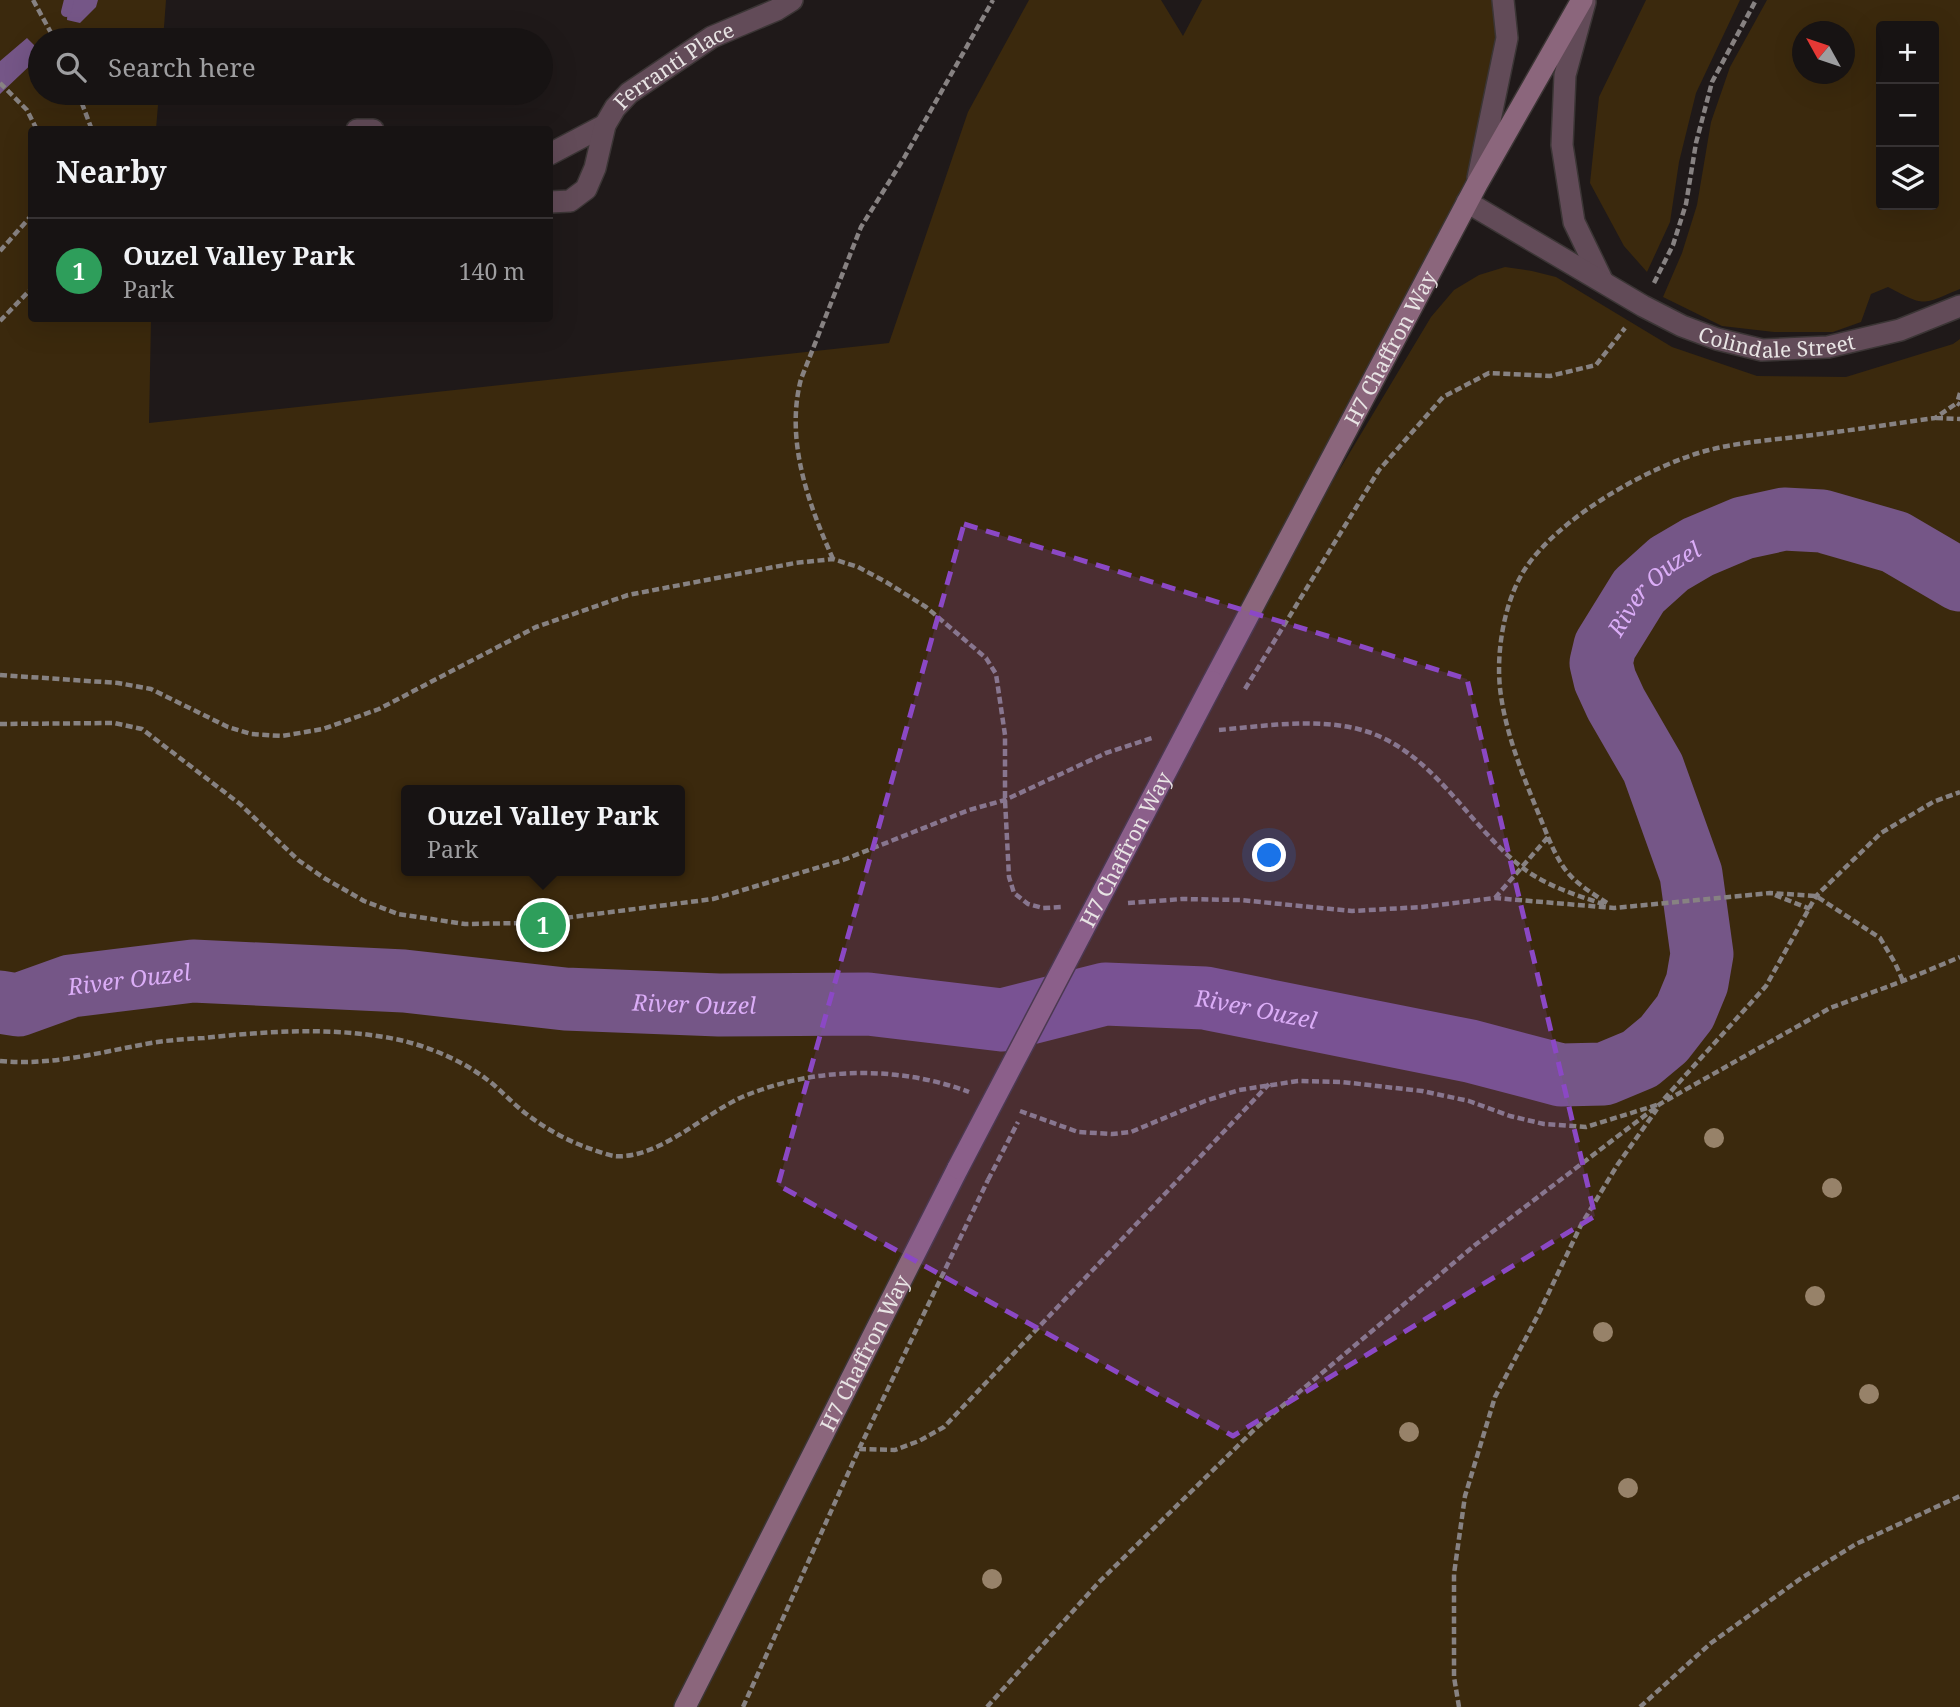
<!DOCTYPE html>
<meta charset="utf-8">
<style>
body{margin:0;font-family:"Noto Serif",serif;background:#201c1c;color:#f1f3f6}
.controls{position:absolute;right:21px;top:21px;display:grid;overflow:hidden;border-radius:7px;box-shadow:0 7px 28px #0002}
.controls button{width:63px;height:63px;display:grid;place-items:center;padding:0;border:0;border-bottom:2px solid #363233;background:#171313;color:#f1f3f6;font:35px sans-serif}
.compass{position:absolute;left:1792px;top:21px;width:63px;height:63px;border-radius:50%;background:#171313;box-shadow:0 7px 28px #0002;rotate:310deg}
.you{position:absolute;left:1270px;top:856px;width:24px;height:24px;margin:-18px;border:5px solid #fff;border-radius:50%;background:#1a73e8;box-shadow:0 0 0 10px #1a73e833}
.badge{display:grid;place-items:center;width:46px;height:46px;border-radius:50%;background:#3cd4a3;color:#fff;font-size:23px;font-weight:700}
.pin{position:absolute;translate:-50% -50%;border:4px solid #fff;box-shadow:0 2px 7px #0006}
.popup{position:absolute;left:401px;top:785px;width:284px;height:91px;box-sizing:border-box;display:grid;place-content:center;border-radius:7px;background:#171313;filter:drop-shadow(0 2px 5px #0005);font-size:23px;white-space:nowrap;color:#9e9ea0}
.popup b{font-size:26px;color:#f1f3f6}
.popup::after{content:'';position:absolute;left:50%;top:100%;margin-left:-14px;border:14px solid transparent;border-top-color:#171313}
.list{margin:0;padding:0;list-style:none}
h2{display:flex;justify-content:space-between;align-items:center;height:91px;margin:0;padding:0 28px;font-size:30px}
h2 small{font-size:23px;font-weight:400;color:#9e9ea0}
.list li{display:grid;grid-template-columns:46px 1fr auto;gap:21px;align-items:center;box-sizing:border-box;height:105px;padding:0 28px;border-top:2px solid #363233}
.list b{display:block;font-size:26px;white-space:nowrap}
.list p{margin:0;font-size:23px;white-space:nowrap;color:#9e9ea0}
.list em{font-size:23px;font-style:normal;color:#9e9ea0}
.icon{flex:none;width:38px;height:38px;fill:none;stroke:currentColor;stroke-width:2;stroke-linecap:round;stroke-linejoin:round}
.map{position:relative;flex:none;width:1960px;height:1707px;overflow:hidden}
.search{position:absolute;background:#171313;box-shadow:0 7px 28px #0002;left:28px;top:28px;width:525px;height:77px;display:flex;align-items:center;gap:18px;box-sizing:border-box;padding:0 24px;border-radius:38px;color:#9e9ea0;font-size:26px}
.panel{position:absolute;background:#171313;box-shadow:0 7px 28px #0002;left:28px;top:126px;width:525px;height:196px;border-radius:7px}
.map>svg:first-child{display:block}
.green{fill:#3b290d;fill-rule:evenodd}
.water{fill:#755687}
.lines{fill:none;stroke-linecap:round;stroke-linejoin:round}
.stream{stroke:#755687;stroke-width:10}
.river{stroke:#755687;stroke-width:63}
.street-casing{stroke:#3b3535;stroke-width:24}
.secondary-casing{stroke:#3b3535;stroke-width:24}
.path{stroke:#878282;stroke-width:4.5;stroke-dasharray:7 3.5;stroke-linecap:butt}
.street{stroke:#624b58;stroke-width:21}
.secondary{stroke:#8b667c;stroke-width:21}
.secondary-bridge-casing{stroke:#3b3535;stroke-width:24;stroke-linecap:butt}
.path-bridge{stroke:#878282;stroke-width:4.5;stroke-dasharray:7 3.5;stroke-linecap:butt}
.secondary-bridge{stroke:#8b667c;stroke-width:21}
.tree{fill:#978269}
.marked{fill:#8b48c5;fill-opacity:0.2;stroke:#8b48c5;stroke-width:5;stroke-dasharray:14 9;stroke-linejoin:round}
.labels{text-anchor:middle;dominant-baseline:central;stroke-width:7;stroke-linejoin:round;paint-order:stroke}
.street-label{font-size:21px;fill:#e8e4e4;stroke:#070505}
.water-label{font-size:23px;font-style:italic;fill:#dbadf7;stroke:#070505}
</style>
<div class="map">
<svg width="1960" height="1707" viewBox="0 0 1960 1707">
<rect width="100%" height="100%" fill="#1f1919"/>
<path class="green" d="M 0,0 L 166,0 L 163,40 L 40,40 L 40,93 L 159,93 L 156,129 L 32,130 L 32,318 L 151,319 L 149,423 L 889,343 L 968,112 L 1029,0 L 1161,0 L 1183,36 L 1202,0 L 1503,0 L 1473,209 L 1228,656 L 1431,317 L 1454,290 L 1479,275 L 1505,267 L 1532,271 L 1556,277 L 1672,347 L 1757,376 L 1846,377 L 1953,344 L 1960,339 L 1960,1707 L 0,1707 ZM 406,790 L 680,790 L 680,871 L 406,871 Z
M 1646,0 L 1740,0 L 1696,93 L 1679,162 L 1670,222 L 1647,272 L 1624,246 L 1590,183 L 1599,97 Z
M 1767,0 L 1960,0 L 1960,289 C 1921,305 1926,307 1888,287 L 1871,294 L 1861,322 L 1833,332 L 1774,332 L 1722,326 L 1663,297 L 1682,253 L 1697,205 L 1711,122 L 1730,67 ZM 1881,26 L 1934,26 L 1934,205 L 1881,205 ZM 1802,32 L 1844,32 L 1844,74 L 1802,74 Z"/>
<path class="water" d="M 68,0 L 98,0 L 96,7 L 80,23 L 67,20 Z
M 27,38 L 40,51 L 40,56 L 0,94 L 0,61 Z"/>
<g class="lines">
<path class="stream" d="M 66,12 L 69,0"/>
<path class="river" id="s1" d="M 0,1002 L 18,1005 L 71,986 L 193,971 L 404,981 L 565,999 L 719,1005 L 868,1004 L 1002,1020 L 1105,994 L 1205,998 L 1470,1051 L 1561,1075 L 1604,1074 L 1640,1059 L 1664,1039 L 1685,1012 L 1697,983 L 1702,954 L 1691,874 L 1653,768 L 1616,704 L 1605,680 L 1601,663 L 1605,646 L 1639,591 L 1669,564 L 1698,547 L 1743,528 L 1784,519 L 1822,521 L 1895,542 L 1960,580"/>
<defs>
<g id="street">
<path d="M 1585,2 L 1565,75 L 1562,145 L 1574,222 L 1602,280"/>
<path d="M 357,130 L 373,130"/>
<path d="M 550,154 L 605,125"/>
<path d="M 1478,178 L 1507,38 L 1503,0"/>
<path id="s2" d="M 550,202 L 570,201 L 586,189 L 595,168 L 605,125 L 615,108 L 629,93 L 712,37 L 776,10 L 792,0"/>
<path id="s3" d="M 1467,202 L 1643,306 L 1682,326 L 1717,339 L 1762,350 L 1828,347 L 1900,330 L 1960,306"/>
</g>
<g id="secondary">
<path id="s4" d="M 1213,682 L 1477,184 L 1582,0"/>
<path id="s5" d="M 685,1707 L 958,1168"/>
</g>
</defs>
<use href="#street" class="street-casing"/>
<use href="#secondary" class="secondary-casing"/>
<path class="path" d="M 33,0 L 55,40
M 0,83 L 27,110 L 37,130
M 78,93 L 92,130
M 0,251 L 32,215
M 1654,283 L 1673,245 L 1686,204 L 1696,143 L 1712,82 L 1756,0
M 0,321 L 32,288
M 1960,393 L 1957,403 L 1960,405
M 1936,418 L 1960,419
M 833,559 C 808,503 785,440 801,379 L 861,227 L 904,158 L 993,0
M 0,675 L 118,683 L 151,689 L 228,727 L 251,734 L 282,736 L 323,729 L 379,709 L 536,627 L 628,595 L 795,563 L 833,559 L 858,567 L 886,582 L 926,607 L 986,658 L 996,674 L 1005,735 L 1005,800 L 1009,877 L 1014,893 L 1028,904 L 1043,908 L 1063,907
M 1245,689 L 1379,470 L 1443,397 L 1489,373 L 1550,376 L 1596,365 L 1625,328
M 0,724 L 114,723 L 142,729 L 240,804 L 298,860 L 324,878 L 364,901 L 398,914 L 465,924 L 525,923 L 713,899 L 843,860 L 969,810 L 1005,800 L 1106,753 L 1152,738
M 1219,730 C 1264,726 1314,718 1358,729 C 1430,747 1465,821 1519,865 C 1545,886 1576,895 1606,905
M 1548,837 C 1564,875 1573,881 1607,903
M 1775,895 L 1810,909
M 1495,898 L 1548,837 C 1530,792 1508,744 1501,696 C 1495,657 1503,603 1525,569 C 1559,517 1651,465 1709,450 C 1740,442 1772,440 1804,436 C 1847,431 1891,424 1935,418 L 1957,403
M 1128,903 L 1182,899 L 1240,900 L 1352,911 L 1422,907 L 1495,898 L 1614,908 L 1770,893 L 1816,896 L 1880,938 L 1895,963 L 1903,981
M 0,1061 C 52,1066 101,1052 151,1043 C 169,1040 187,1039 204,1038 C 269,1031 340,1026 404,1041 C 432,1048 462,1061 485,1078 C 499,1088 511,1102 525,1113 C 546,1129 569,1142 594,1150 C 600,1152 608,1155 614,1156 C 657,1160 704,1114 742,1097 C 813,1067 897,1065 969,1092
M 1664,1099 L 1766,986 L 1816,896 L 1881,833 L 1933,802 L 1960,792
M 1020,1111 L 1078,1132 L 1112,1134 L 1131,1132 L 1205,1101 L 1239,1090 L 1298,1081 L 1342,1082 L 1422,1091 L 1469,1101 L 1510,1116 L 1544,1124 L 1586,1127 L 1660,1104
M 859,1449 L 895,1450 L 919,1441 L 944,1427 L 1269,1084
M 743,1707 L 859,1449 L 988,1180
M 987,1707 L 1099,1582 L 1256,1428 L 1475,1245 L 1660,1104 L 1830,1008 L 1903,981 L 1960,957
M 1459,1707 L 1454,1677 L 1454,1574 L 1465,1496 L 1495,1397 L 1539,1313 L 1581,1225 L 1618,1164 L 1657,1109
M 1640,1707 L 1711,1643 L 1800,1579 L 1856,1544 L 1960,1496"/>
<use href="#street" class="street"/>
<use href="#secondary" class="secondary"/>
<defs>
<g id="secondary-bridge">
<path id="s6" d="M 958,1168 L 1213,682"/>
</g>
</defs>
<use href="#secondary-bridge" class="secondary-bridge-casing"/>
<path class="path-bridge" d="M 988,1180 L 1018,1122"/>
<use href="#secondary-bridge" class="secondary-bridge"/>
</g>
<g class="tree">
<circle cx="1714" cy="1138" r="10"/>
<circle cx="1832" cy="1188" r="10"/>
<circle cx="1815" cy="1296" r="10"/>
<circle cx="1603" cy="1332" r="10"/>
<circle cx="1869" cy="1394" r="10"/>
<circle cx="1409" cy="1432" r="10"/>
<circle cx="1628" cy="1488" r="10"/>
<circle cx="992" cy="1579" r="10"/>
</g>
<path class="marked" d="M 964,524 L 1467,679 L 1595,1216 L 1233,1436 L 778,1185 Z"/>
<g class="labels">
<g class="street-label">
<text stroke="none"><textPath href="#s2" startOffset="200">Ferranti Place</textPath></text>
<text stroke="none"><textPath href="#s3" startOffset="346">Colindale Street</textPath></text>
<text stroke="none"><textPath href="#s4" startOffset="378">H7 Chaffron Way</textPath></text>
<text stroke="none"><textPath href="#s6" startOffset="360">H7 Chaffron Way</textPath></text>
<text stroke="none"><textPath href="#s5" startOffset="397">H7 Chaffron Way</textPath></text>
</g>
<g class="water-label">
<text stroke="none"><textPath href="#s1" startOffset="2193">River Ouzel</textPath></text>
<text stroke="none"><textPath href="#s1" startOffset="133">River Ouzel</textPath></text>
<text stroke="none"><textPath href="#s1" startOffset="700">River Ouzel</textPath></text>
<text stroke="none"><textPath href="#s1" startOffset="1267">River Ouzel</textPath></text>
</g>
</g>
</svg>
<div class="controls">
<button>+</button>
<button>−</button>
<button><svg class="icon" aria-label="layers" viewBox="0 0 24 24"><path d="M12 4l9 5-9 5-9-5zM3 14l9 5 9-5"/></svg></button>
</div>
<svg class="compass" viewBox="-18 -18 36 36"><path d="M0-13l5 13h-10z" fill="#e53935"/><path d="M0 13l5-13h-10z" fill="#9e9ea0"/></svg>
<div class="you"></div>
<div class="pin badge" style="left:543px;top:925px;background:#2e9e5b">1</div>
<div class="popup"><b>Ouzel Valley Park</b>Park</div>
<div class="search"><svg class="icon" aria-label="search" viewBox="0 0 24 24"><circle cx="10" cy="10" r="6"/><path d="M15 15l6 6"/></svg>Search here</div>
<section class="panel">
<h2>Nearby<small></small></h2>
<ul class="list">
<li><span class="badge" style="background:#2e9e5b">1</span><div><b>Ouzel Valley Park</b><p>Park</p></div><em>140 m</em></li>
</ul>
</section>
</div>
